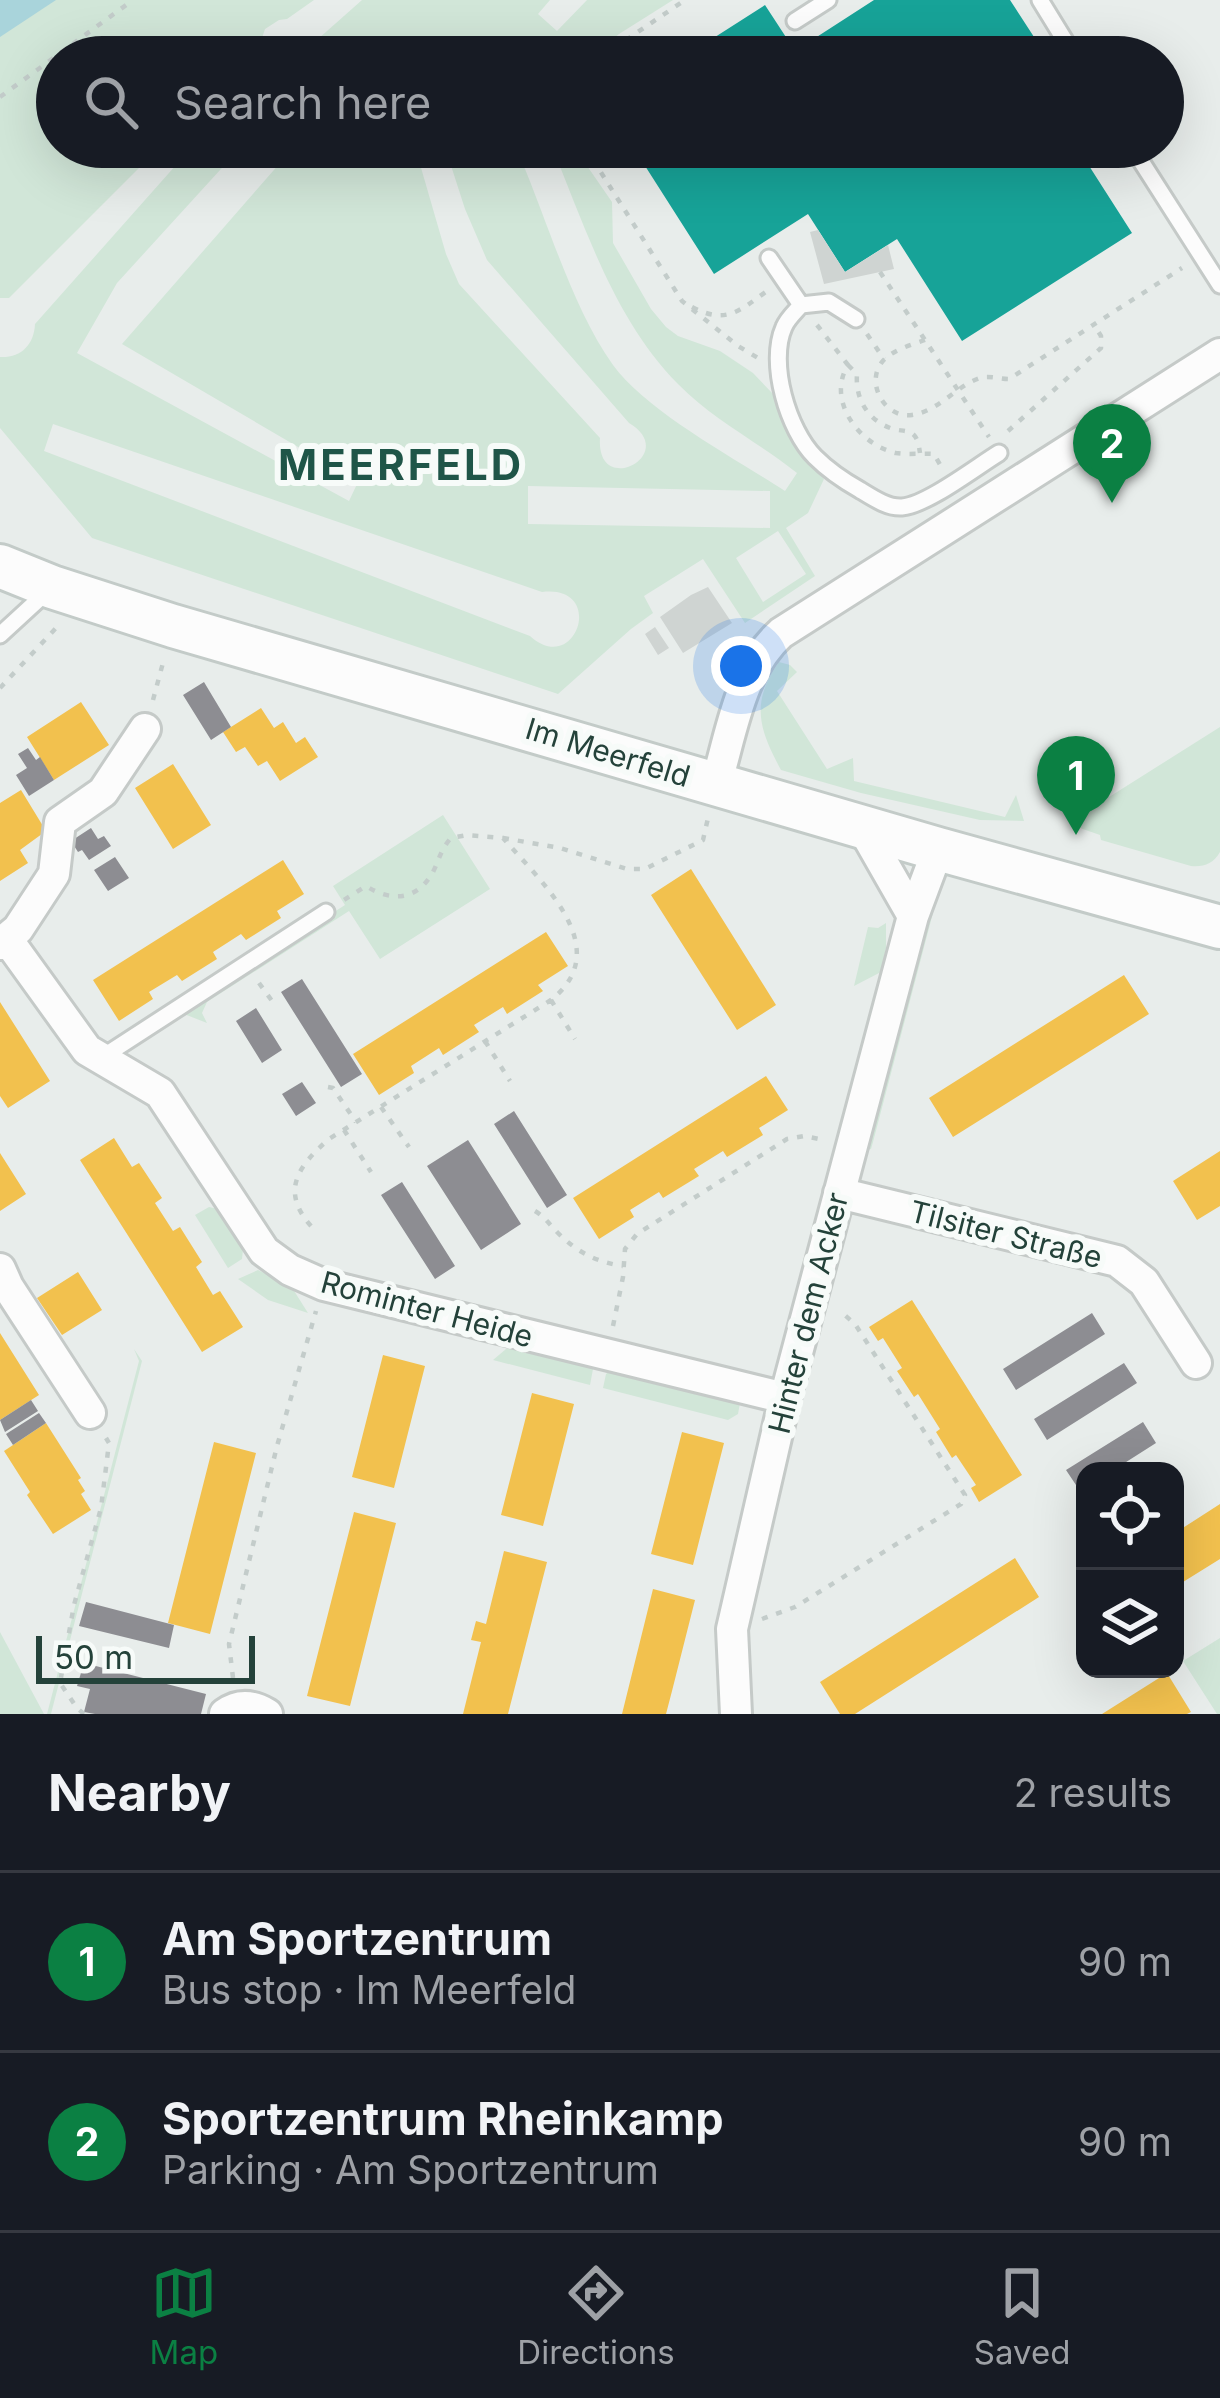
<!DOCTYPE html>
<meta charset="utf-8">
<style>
body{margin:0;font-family:Inter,sans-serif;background:#242831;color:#f1f3f6}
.controls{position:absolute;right:36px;bottom:36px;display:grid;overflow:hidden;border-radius:24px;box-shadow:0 12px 48px #0002}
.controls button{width:108px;height:108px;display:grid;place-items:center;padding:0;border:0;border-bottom:3px solid #363941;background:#171b24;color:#f1f3f6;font:60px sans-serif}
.scale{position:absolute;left:36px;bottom:30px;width:219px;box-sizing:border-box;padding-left:12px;border:6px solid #24423a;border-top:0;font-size:33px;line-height:42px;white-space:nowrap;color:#24423a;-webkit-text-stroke:9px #f7fbf9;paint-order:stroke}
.you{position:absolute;left:741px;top:666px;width:42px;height:42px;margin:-30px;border:9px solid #fff;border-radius:50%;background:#1a73e8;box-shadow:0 0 0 18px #1a73e833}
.badge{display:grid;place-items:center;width:78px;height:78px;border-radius:50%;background:#0b8043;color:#fff;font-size:39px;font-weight:700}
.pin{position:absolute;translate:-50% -99px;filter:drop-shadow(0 3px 6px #0008)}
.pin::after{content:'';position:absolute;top:63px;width:42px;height:36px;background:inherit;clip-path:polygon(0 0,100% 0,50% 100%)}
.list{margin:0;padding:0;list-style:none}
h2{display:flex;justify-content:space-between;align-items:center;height:156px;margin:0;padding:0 48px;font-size:51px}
h2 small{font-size:39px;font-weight:400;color:#9ea1a6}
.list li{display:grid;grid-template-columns:78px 1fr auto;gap:36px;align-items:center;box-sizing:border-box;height:180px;padding:0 48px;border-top:3px solid #363941}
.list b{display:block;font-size:45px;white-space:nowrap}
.list p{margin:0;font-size:39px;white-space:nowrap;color:#9ea1a6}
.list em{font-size:39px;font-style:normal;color:#9ea1a6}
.icon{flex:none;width:66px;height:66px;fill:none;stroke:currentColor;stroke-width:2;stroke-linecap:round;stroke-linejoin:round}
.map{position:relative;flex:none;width:1220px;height:1714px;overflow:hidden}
.search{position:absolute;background:#171b24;box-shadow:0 12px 48px #0002;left:36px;right:36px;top:36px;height:132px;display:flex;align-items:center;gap:30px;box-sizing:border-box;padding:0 42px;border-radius:66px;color:#9ea1a6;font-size:45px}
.sheet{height:516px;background:#171b24}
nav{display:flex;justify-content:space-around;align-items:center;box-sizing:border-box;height:168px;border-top:3px solid #363941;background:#171b24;font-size:33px;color:#9ea1a6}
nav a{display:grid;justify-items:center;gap:6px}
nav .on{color:#0b8043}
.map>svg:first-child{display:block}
.green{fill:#d1e6d8;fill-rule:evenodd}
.water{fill:#a9d4db}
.homes{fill:#f2c14e}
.public{fill:#17a398}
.industry{fill:#8d8d92}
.building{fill:#cfd4d2}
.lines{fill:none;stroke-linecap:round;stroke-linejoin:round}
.lane-casing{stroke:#c5cac8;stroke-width:21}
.street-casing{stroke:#c5cac8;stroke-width:36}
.secondary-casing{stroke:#c3cbc8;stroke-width:48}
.path{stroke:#c3ccca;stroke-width:4.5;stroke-dasharray:6 9;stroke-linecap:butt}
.lane{stroke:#fcfcfc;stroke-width:15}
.street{stroke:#fcfcfc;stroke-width:30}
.secondary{stroke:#fcfcfc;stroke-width:42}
.labels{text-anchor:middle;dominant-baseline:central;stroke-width:12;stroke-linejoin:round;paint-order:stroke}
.street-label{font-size:30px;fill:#24423a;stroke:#f7fbf9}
.district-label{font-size:42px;font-weight:bold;letter-spacing:3px;fill:#1f5548;stroke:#f7fbf9}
</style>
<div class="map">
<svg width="1220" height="1714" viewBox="0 0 1220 1714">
<rect width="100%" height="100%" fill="#e8edeb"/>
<path class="green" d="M 0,0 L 314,0 L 287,19 L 279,20 L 265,29 L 260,44 L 265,57 L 57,57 L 57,147 L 160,147 L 9,298 L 0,298 Z
M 362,0 L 550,0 L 538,14 L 557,31 L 587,0 L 673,0 L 619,34 L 591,57 L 417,57 L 415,54 L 397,57 L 305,57 L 309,47 Z
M 192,147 L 241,147 L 117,283 L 77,353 L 349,501 L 358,482 L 122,344 L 294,147 L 415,147 L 446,254 L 459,284 L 600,438 C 596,499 681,454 629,423 L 487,260 L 465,209 L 445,147 L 511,147 L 525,169 C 550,230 575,312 613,365 C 646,411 736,459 785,491 L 797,473 C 758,442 712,419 678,384 C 614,319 586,229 552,147 L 574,147 L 612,202 L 613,243 L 651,309 L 666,327 L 678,336 L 720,351 L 753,373 L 773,394 L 796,446 L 824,479 L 808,513 L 786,528 L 815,576 L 745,623 L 703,559 L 644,596 L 653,613 L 631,629 L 558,694 L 92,538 L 0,428 L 0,357 C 21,358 34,345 35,324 ZM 53,424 L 542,592 C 607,584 576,678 530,636 L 44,451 ZM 528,486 L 770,491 L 770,528 L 528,524 ZM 778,531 L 806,574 L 763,602 L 736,558 Z
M 779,662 L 790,665 L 797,672 L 777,691 L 827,769 L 853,758 L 854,781 L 1005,817 L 1016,795 L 1024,821 L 980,820 L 861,793 L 781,770 C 759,729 750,703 779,662 Z
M 1220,727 L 1220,852 C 1213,864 1204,867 1191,866 L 1101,840 L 1100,835 L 1077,827 L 1079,816 Z
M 443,815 L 490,889 L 380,959 L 349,911 L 207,1002 L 202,1013 L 207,1023 L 184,1014 L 183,1009 L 345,905 L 333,886 Z
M 932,898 L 934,909 L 873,1142 L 871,1149 L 865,1150 Z
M 886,923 L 886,948 L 881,972 L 854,986 L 868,927 L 878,928 Z
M 209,1207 L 218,1209 L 243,1249 L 242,1259 L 228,1268 L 195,1215 Z
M 258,1270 L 291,1286 L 308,1313 L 268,1300 L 238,1279 Z
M 519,1345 L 591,1364 L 593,1369 L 590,1385 L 493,1360 L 506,1349 Z
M 134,1349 L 142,1361 L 52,1710 L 51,1714 L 47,1714 L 139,1361 Z
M 611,1370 L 732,1399 L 740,1403 L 738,1414 L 728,1420 L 603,1388 L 606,1374 Z
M 0,1632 L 44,1714 L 0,1714 Z
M 1220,1638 L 1220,1714 L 1217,1714 L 1183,1661 Z"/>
<path class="water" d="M 0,0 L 56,0 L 0,37 Z"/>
<path class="homes" d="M 81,702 L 109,745 L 54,780 L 27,737 Z
M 261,708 L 274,728 L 283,722 L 296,743 L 305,737 L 318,757 L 280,781 L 267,761 L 258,766 L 245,747 L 236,752 L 223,732 Z
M 173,764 L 211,825 L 173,849 L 135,788 Z
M 21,790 L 46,831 L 20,850 L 28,863 L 0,881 L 0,803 Z
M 283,860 L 304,894 L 277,911 L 281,918 L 246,940 L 241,934 L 213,952 L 217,959 L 182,981 L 177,975 L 149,992 L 153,999 L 119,1021 L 93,980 Z
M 691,869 L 776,1005 L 737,1030 L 651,895 Z
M 546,932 L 568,966 L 538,985 L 543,991 L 507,1014 L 503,1007 L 474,1025 L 479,1032 L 443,1055 L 439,1048 L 411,1066 L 414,1073 L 379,1095 L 353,1054 Z
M 1124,975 L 1149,1014 L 953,1137 L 929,1098 Z
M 0,1002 L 50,1081 L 8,1108 L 0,1096 Z
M 766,1076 L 788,1110 L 759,1128 L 763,1135 L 727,1157 L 723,1151 L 694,1169 L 699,1176 L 663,1198 L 659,1192 L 630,1210 L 634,1217 L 599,1239 L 573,1198 Z
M 114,1138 L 132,1167 L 139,1163 L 162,1198 L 155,1203 L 173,1231 L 180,1227 L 202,1262 L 196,1267 L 213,1295 L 220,1291 L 243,1327 L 202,1352 L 80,1160 Z
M 1220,1151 L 1220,1206 L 1197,1220 L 1173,1181 Z
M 0,1153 L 26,1194 L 0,1211 Z
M 78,1272 L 102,1310 L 62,1335 L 37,1298 Z
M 912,1300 L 1022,1475 L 979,1502 L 971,1488 L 976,1485 L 956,1455 L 952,1458 L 936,1432 L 940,1429 L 918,1394 L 914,1397 L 897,1371 L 902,1368 L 883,1338 L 878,1341 L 869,1327 Z
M 0,1333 L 39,1395 L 0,1420 Z
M 383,1355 L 425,1366 L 394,1488 L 352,1477 Z
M 532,1393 L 574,1404 L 543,1526 L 501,1515 Z
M 46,1423 L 81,1478 L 78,1480 L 85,1491 L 81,1494 L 91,1510 L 53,1534 L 27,1495 L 30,1492 L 4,1451 Z
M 682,1432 L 724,1443 L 693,1565 L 651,1554 Z
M 214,1442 L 256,1453 L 210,1634 L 168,1623 Z
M 1220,1504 L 1220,1559 L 1175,1587 L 1175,1533 Z
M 354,1512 L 396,1523 L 350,1706 L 307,1696 Z
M 504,1551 L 547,1562 L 508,1714 L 463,1714 L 481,1642 L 471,1640 L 476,1621 L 486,1624 Z
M 1015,1558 L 1039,1597 L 855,1714 L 840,1714 L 820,1682 Z
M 653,1589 L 695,1600 L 672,1691 L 666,1714 L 622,1714 Z
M 1167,1673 L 1191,1712 L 1187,1714 L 1102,1714 Z"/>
<path class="public" d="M 874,0 L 1010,0 L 1047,57 L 668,57 L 696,39 L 701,46 L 765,5 L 795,51 Z
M 633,147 L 1077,147 L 1132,233 L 962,341 L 897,239 L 845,272 L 808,214 L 714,274 Z"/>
<path class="industry" d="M 204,682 L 231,727 L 211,740 L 183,695 Z
M 28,748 L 36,760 L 40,757 L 54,780 L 29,796 L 16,775 L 27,768 L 18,754 Z
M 91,828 L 98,839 L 104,836 L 111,846 L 89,860 L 82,850 L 78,852 L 71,841 Z
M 115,857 L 129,878 L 108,891 L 94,870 Z
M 302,979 L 362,1074 L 341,1087 L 281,992 Z
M 256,1008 L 282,1050 L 262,1063 L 236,1021 Z
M 302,1082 L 316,1103 L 296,1116 L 282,1094 Z
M 514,1111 L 567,1195 L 547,1208 L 494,1124 Z
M 468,1140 L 521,1224 L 481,1250 L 427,1166 Z
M 402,1182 L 455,1266 L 435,1279 L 381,1195 Z
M 1092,1313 L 1105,1334 L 1016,1390 L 1003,1369 Z
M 1124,1363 L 1137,1383 L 1047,1440 L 1034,1419 Z
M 31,1400 L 38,1411 L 5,1432 L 0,1420 Z
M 39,1413 L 46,1423 L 13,1445 L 6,1434 Z
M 1143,1422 L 1156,1443 L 1112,1471 L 1085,1471 L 1085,1488 L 1080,1491 L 1066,1470 Z
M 86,1602 L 174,1625 L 169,1648 L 79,1626 Z
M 84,1663 L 206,1694 L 201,1714 L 95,1714 L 84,1712 L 90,1689 L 77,1686 Z"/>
<path class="building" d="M 818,230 L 845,272 L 888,245 L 894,269 L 824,284 L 810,232 Z
M 708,587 L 732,623 L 683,653 L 660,617 L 691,595 Z
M 655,627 L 669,648 L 658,655 L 645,634 Z"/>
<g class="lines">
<defs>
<path id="lane" d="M 1040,0 L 1075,57
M 795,21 L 828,0
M 1132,147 L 1220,285
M 769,258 L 801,305 L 829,302 L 856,319
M 801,305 C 795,312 787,319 784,327 C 768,363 788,430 815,457 C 828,470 844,481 860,490 C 873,498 888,508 902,507 C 927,505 976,467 999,453
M 0,635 L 50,589
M 101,1058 L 326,912"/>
<path id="street" d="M 716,784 C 732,732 739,671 781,633 L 1220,354
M 861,825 L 913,916
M 7,939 L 87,1050 L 160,1093 L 264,1251 L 290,1270 L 324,1285 L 785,1398
M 0,944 L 18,929 L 54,874 L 60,822 L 103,792 L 145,729
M 839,1193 L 1117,1261 L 1144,1282 L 1196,1363
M 0,1269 L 8,1287 L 90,1413
M 225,1714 C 239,1704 252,1705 267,1714
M 736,1714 L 732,1629 L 785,1398 L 913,916 L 938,849"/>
<path id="secondary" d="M 0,566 L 52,587 L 173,626 L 938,849 L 1220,927"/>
</defs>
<use href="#lane" class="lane-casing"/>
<use href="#street" class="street-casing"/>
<use href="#secondary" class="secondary-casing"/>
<path class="path" d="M 601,57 L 685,0
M 0,97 L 133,0
M 585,147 L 682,301 L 738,346 L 758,358
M 880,272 L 989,437
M 692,307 C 726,325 739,311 767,291
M 817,325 L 848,365 C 826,400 859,445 896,453 C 908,455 922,453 934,454 L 942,468
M 867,334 L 884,359
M 925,340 C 911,345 892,350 882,362 C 865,383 885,419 912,415 C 939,411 956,386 980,378 C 988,375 1000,379 1009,379 L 1182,268
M 848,365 L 857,374 C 855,399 868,421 893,429 C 900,431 908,430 913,434 C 918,438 919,447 920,453
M 1008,431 L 1101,348 L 1101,336 L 1094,325
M 0,688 L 56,628
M 153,700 L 164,659
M 503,838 L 560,848 L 627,869 L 645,869 L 703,840 L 708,818
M 259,983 L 275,1005
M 551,1000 L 575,1039
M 485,1041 L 510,1081
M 328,1087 L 333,1088 L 356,1122
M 381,1107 L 409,1147
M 344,1130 L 371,1172
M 535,1211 C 545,1217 549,1224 558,1233 C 577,1252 596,1262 623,1266
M 311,1226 C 280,1191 298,1166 329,1139 L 551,1000 C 617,948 540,881 503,838 L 467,835 L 451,838 C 441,849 439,860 433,872 C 417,901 391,902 366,886 L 344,900
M 613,1326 L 623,1277 L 625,1249 L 637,1234 L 787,1139 L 804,1136 L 824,1140
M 762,1619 L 795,1607 L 961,1504 L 965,1495 L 855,1324 L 840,1311
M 233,1678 L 229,1644 L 277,1446 L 316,1311
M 84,1714 L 77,1708 L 60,1683 L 74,1605 L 101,1508 L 109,1443 L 106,1438"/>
<use href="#lane" class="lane"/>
<use href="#street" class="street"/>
<use href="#secondary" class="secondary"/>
</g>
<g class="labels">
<g class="street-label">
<text transform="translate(608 752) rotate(17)">Im Meerfeld</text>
<text transform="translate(1006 1234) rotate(14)">Tilsiter Straße</text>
<text transform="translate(427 1309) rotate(15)">Rominter Heide</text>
<text transform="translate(808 1313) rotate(-76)">Hinter dem Acker</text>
</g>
<g class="district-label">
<text x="401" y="464">MEERFELD</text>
</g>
</g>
</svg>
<div class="controls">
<button><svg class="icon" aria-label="locate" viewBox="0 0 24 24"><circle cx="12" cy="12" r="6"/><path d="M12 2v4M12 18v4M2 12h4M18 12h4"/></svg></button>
<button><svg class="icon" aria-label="layers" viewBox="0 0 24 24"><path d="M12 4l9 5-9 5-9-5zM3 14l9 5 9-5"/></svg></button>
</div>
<div class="scale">50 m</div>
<div class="you"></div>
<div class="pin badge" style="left:1076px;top:835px">1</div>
<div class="pin badge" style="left:1112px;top:503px">2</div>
<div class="search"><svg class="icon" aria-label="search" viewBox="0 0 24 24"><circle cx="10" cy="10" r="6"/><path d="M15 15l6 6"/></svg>Search here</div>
</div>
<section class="sheet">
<h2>Nearby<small>2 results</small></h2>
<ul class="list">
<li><span class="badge">1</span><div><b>Am Sportzentrum</b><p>Bus stop · Im Meerfeld</p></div><em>90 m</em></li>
<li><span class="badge">2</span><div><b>Sportzentrum Rheinkamp</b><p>Parking · Am Sportzentrum</p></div><em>90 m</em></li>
</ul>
</section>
<nav>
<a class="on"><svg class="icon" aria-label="map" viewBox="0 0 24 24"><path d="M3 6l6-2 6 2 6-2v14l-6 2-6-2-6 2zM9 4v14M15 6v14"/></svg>Map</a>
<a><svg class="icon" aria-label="directions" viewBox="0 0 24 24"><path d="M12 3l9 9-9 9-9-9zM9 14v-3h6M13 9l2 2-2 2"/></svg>Directions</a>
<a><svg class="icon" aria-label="saved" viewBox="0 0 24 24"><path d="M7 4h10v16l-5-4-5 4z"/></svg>Saved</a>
</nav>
